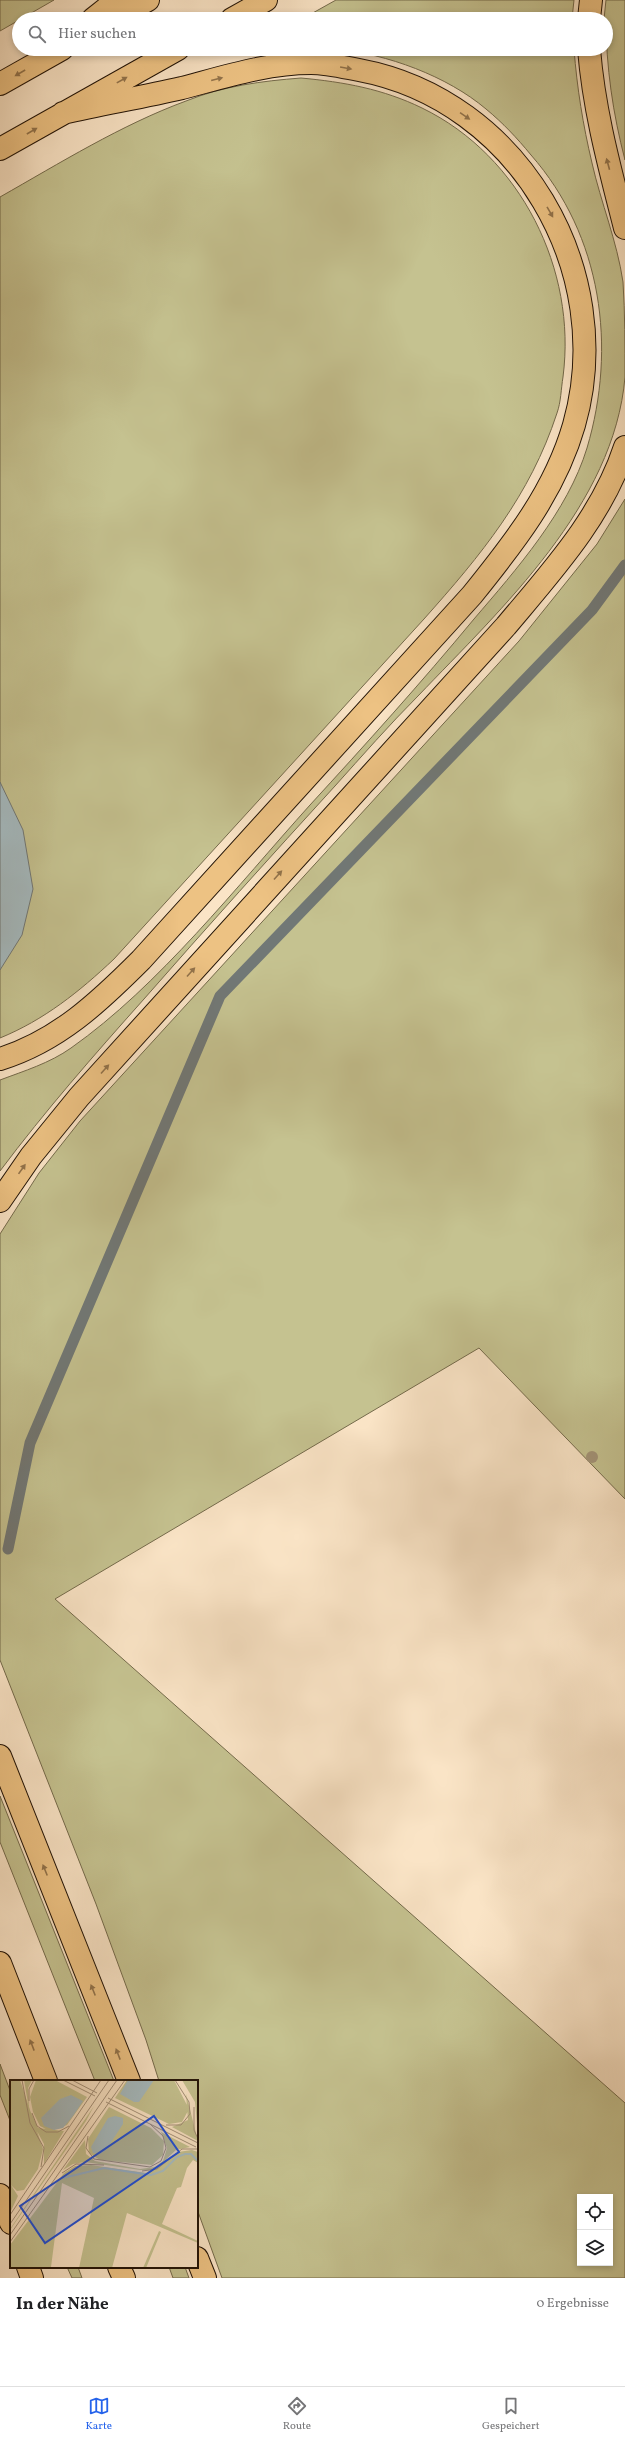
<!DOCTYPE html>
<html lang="de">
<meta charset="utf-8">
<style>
body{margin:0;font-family:Vollkorn,serif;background:#f2f2f2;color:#202124}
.controls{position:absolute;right:12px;bottom:12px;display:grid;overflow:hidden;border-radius:0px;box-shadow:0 2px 6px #0003}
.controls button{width:36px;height:36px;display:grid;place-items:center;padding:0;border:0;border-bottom:1px solid #e0e0e0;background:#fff;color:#202124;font:20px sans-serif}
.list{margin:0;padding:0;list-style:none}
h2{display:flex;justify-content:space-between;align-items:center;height:52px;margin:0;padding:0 16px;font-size:17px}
h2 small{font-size:13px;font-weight:400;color:#757577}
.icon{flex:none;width:22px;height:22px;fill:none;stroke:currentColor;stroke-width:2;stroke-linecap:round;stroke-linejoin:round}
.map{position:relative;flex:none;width:625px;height:2278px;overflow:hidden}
.search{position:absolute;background:#fff;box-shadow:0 2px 6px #0003;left:12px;right:12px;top:12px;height:44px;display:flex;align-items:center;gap:10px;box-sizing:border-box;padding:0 14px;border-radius:22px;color:#757577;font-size:15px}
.sheet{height:108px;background:#fff}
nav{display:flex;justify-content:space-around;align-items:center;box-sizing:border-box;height:56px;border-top:1px solid #e0e0e0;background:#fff;font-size:11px;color:#757577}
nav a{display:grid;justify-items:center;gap:2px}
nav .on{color:#2563eb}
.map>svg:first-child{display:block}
.green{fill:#c5c290;stroke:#746a4b;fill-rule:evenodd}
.water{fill:#a5bbc1;stroke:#717876}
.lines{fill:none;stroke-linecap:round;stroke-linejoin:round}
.stream{stroke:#717876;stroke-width:11}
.highway-casing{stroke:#221306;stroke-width:24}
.highway{stroke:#edc283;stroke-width:22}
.tree{fill:#a39377}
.oneway{fill:#92734b}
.inset-river{fill:none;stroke:#a5bbc1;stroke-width:2}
.inset-road{fill:none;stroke:#a49079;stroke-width:1}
.view{fill:#1d4ed8;fill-opacity:0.15;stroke:#1d4ed8;stroke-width:2}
.inset-edge{fill:none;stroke:#221306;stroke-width:2}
</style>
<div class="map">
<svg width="625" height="2278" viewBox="0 0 625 2278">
<rect width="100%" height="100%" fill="#fae4c6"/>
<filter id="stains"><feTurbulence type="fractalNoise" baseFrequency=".005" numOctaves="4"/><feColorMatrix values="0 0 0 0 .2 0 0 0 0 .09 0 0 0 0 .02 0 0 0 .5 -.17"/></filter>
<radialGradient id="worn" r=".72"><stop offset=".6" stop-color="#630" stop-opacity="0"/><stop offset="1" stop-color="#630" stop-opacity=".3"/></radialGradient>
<path class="green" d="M 0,0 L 54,0 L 0,31 Z
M 336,0 L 574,0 L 572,19 L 302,19 Z
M 606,0 L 625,0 L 625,160 C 613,114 606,67 606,19 L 604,19 Z
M 336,49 L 574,49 C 577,88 583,125 592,163 C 601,203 617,241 623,282 C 625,312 625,347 625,377 C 614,505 502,608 418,696 C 389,725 362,756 335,786 C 271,856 207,927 144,999 C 94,1055 45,1111 0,1171 L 0,1080 C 24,1071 50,1063 71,1048 C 159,986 237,886 310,805 C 366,744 421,683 474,619 C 516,570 568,511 587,448 C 617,347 602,236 531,155 C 517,138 503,123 486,109 C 447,76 387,54 336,49 Z
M 301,78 C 344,82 383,89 422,108 C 521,156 577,270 563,377 C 561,389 561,402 557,413 C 530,496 481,555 424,619 L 114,959 C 79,992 44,1020 0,1038 L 0,197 C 60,163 121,125 186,101 C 223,86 262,81 301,78 Z
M 625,499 L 625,1499 L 479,1348 L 55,1599 L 625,2103 L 625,2278 L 222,2278 L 197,2209 L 197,2081 L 159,2081 L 146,2040 L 96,1904 L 0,1660 L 0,1234 L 39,1173 L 80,1121 L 519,641 L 597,544 ZM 580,2197 L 610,2197 L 610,2263 L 580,2263 Z
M 0,1796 L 114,2081 L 95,2081 L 0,1842 Z
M 0,2064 L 11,2093 L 11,2123 L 0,2095 Z
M 67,2267 L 78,2267 L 82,2278 L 72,2278 Z
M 169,2267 L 185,2267 L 189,2278 L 173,2278 Z"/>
<path class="water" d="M 0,782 L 23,830 L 33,889 L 22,935 L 0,970 Z"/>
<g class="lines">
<path class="stream" d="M 8,1549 L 30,1443 L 220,996 L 592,610 L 625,565"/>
<defs>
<path id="highway" d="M 93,19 L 117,0
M 114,19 L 148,0
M 232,19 L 266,0
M 589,19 L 591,0
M 589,49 C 594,111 610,169 625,228
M 0,84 L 62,49
M 0,149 L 178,49
M 0,1059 C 58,1041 99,1002 141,960 L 472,595 C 514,543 555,491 574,425 C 618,271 519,100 359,70 C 343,67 326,63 311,63 C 267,63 224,77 182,88 C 143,97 103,104 63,113
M 0,1201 L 31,1156 L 79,1097 L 506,626 C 552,571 602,517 625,447
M 0,1756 L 129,2081
M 0,1963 L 46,2081
M 0,2195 L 11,2223
M 197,2258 L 205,2278
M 28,2267 L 32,2278
M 119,2267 L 124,2278"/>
</defs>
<use href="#highway" class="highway-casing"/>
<use href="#highway" class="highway"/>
</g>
<circle class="tree" cx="592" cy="1457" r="6"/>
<defs><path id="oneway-solid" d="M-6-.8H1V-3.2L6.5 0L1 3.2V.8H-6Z"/></defs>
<g class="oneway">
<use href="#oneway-solid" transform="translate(346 68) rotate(10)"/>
<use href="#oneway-solid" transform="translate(20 73) rotate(150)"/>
<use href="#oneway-solid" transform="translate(217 79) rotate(-14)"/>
<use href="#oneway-solid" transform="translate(122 80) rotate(-29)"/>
<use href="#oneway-solid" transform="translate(465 116) rotate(34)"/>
<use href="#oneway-solid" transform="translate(32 131) rotate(-30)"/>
<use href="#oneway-solid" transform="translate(608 164) rotate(-105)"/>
<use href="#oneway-solid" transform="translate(550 212) rotate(60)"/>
<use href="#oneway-solid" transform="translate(278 875) rotate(-48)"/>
<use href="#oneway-solid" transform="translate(191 972) rotate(-48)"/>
<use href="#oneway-solid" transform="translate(105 1069) rotate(-48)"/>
<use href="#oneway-solid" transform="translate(22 1169) rotate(-55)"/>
<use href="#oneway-solid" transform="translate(45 1870) rotate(-112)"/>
<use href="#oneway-solid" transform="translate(93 1990) rotate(-112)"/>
<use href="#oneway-solid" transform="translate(32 2045) rotate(-111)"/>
<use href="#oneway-solid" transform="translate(118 2054) rotate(-111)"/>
</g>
<g transform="translate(10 2080)">
<rect width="188" height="188" fill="#fae4c6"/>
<path d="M 1,0 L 10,0 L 33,69 L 28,89 L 14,110 L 7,111 L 1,105 L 8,116 L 0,133 ZM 14,0 L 22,0 L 18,8 L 19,28 L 28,48 L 54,51 L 34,84 L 34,64 L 21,40 ZM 26,0 L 45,0 L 77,17 L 57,45 L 40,51 L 30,46 L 23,32 L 20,17 ZM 117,0 L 164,0 L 179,29 L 172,42 L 159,44 L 105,18 ZM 172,0 L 188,0 L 188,54 L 185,22 ZM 176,14 L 188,61 L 162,47 L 178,40 ZM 84,26 L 76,41 L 0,150 L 0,149 ZM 99,27 L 141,48 L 154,61 L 153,75 L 142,85 L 90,80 L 79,73 L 78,59 ZM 151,52 L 180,67 L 166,70 L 150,85 L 141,90 L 130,90 L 75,82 L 63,84 L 53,90 L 75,60 L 76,74 L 85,81 L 130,89 L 145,87 L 153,81 L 157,68 ZM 182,70 L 188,72 L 188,83 L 183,80 L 177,88 L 171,107 L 167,108 L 152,144 L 188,161 L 188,163 L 117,133 L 102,188 L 69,188 L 84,118 L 52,103 L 41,187 L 43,188 L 0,188 L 0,165 L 54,93 L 65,86 L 81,85 L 136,93 L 168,72 ZM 149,151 L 151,152 L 136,188 L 133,188 Z" fill="#c5c290"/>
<path d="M 118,0 L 144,0 L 129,22 L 124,22 L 110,14 ZM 61,15 L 73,21 L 63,36 L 53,48 L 44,50 L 34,46 L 31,38 L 50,19 ZM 105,36 L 113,38 L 113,44 L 96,70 L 90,74 L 83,73 L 81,67 L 98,38 Z" fill="#a5bbc1"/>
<path class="inset-river" d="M 53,98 L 94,88 L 141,95 L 153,91 L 167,77 L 175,74 L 181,74 L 188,81"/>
<path class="inset-road" d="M 12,0 L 20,43 L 34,68 L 31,87M 53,0 L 85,16M 62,0 L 87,13M 98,18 L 188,63M 19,21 L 19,9 L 24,0M 96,22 L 186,67M 184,27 L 184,50 L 188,59M 22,33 L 27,46 L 36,52 L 48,52 L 59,46M 156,45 L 171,45 L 180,34 L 179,22 L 165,0M 78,56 L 76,68 L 84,79 L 140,87 L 151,81 L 156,68 L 153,56 L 140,44M 132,91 L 147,89 L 172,69 L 188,69M 52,93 L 66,84 L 94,85M 0,135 L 91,0M 0,144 L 99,0M 0,155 L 107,0M 0,162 L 115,0"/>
<path class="view" d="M 144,36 L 169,72 L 35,163 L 10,126 Z"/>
<rect width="188" height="188" class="inset-edge"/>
</g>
<rect width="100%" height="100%" filter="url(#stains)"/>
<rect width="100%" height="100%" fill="url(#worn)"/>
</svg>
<div class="controls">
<button><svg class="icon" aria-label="locate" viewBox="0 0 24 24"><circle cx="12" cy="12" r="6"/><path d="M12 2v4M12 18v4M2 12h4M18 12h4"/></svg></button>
<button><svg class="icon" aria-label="layers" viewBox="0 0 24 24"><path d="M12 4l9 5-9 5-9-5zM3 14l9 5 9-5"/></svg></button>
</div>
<div class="search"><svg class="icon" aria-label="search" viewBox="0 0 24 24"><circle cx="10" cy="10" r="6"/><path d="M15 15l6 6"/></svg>Hier suchen</div>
</div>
<section class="sheet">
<h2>In der Nähe<small>0 Ergebnisse</small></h2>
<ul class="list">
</ul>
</section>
<nav>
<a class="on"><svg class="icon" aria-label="map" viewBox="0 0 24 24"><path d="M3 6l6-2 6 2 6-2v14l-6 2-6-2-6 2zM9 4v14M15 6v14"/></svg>Karte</a>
<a><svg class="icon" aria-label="directions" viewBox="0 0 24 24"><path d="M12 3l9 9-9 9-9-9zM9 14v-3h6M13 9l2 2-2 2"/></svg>Route</a>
<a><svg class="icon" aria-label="saved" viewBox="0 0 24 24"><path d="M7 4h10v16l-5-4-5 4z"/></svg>Gespeichert</a>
</nav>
